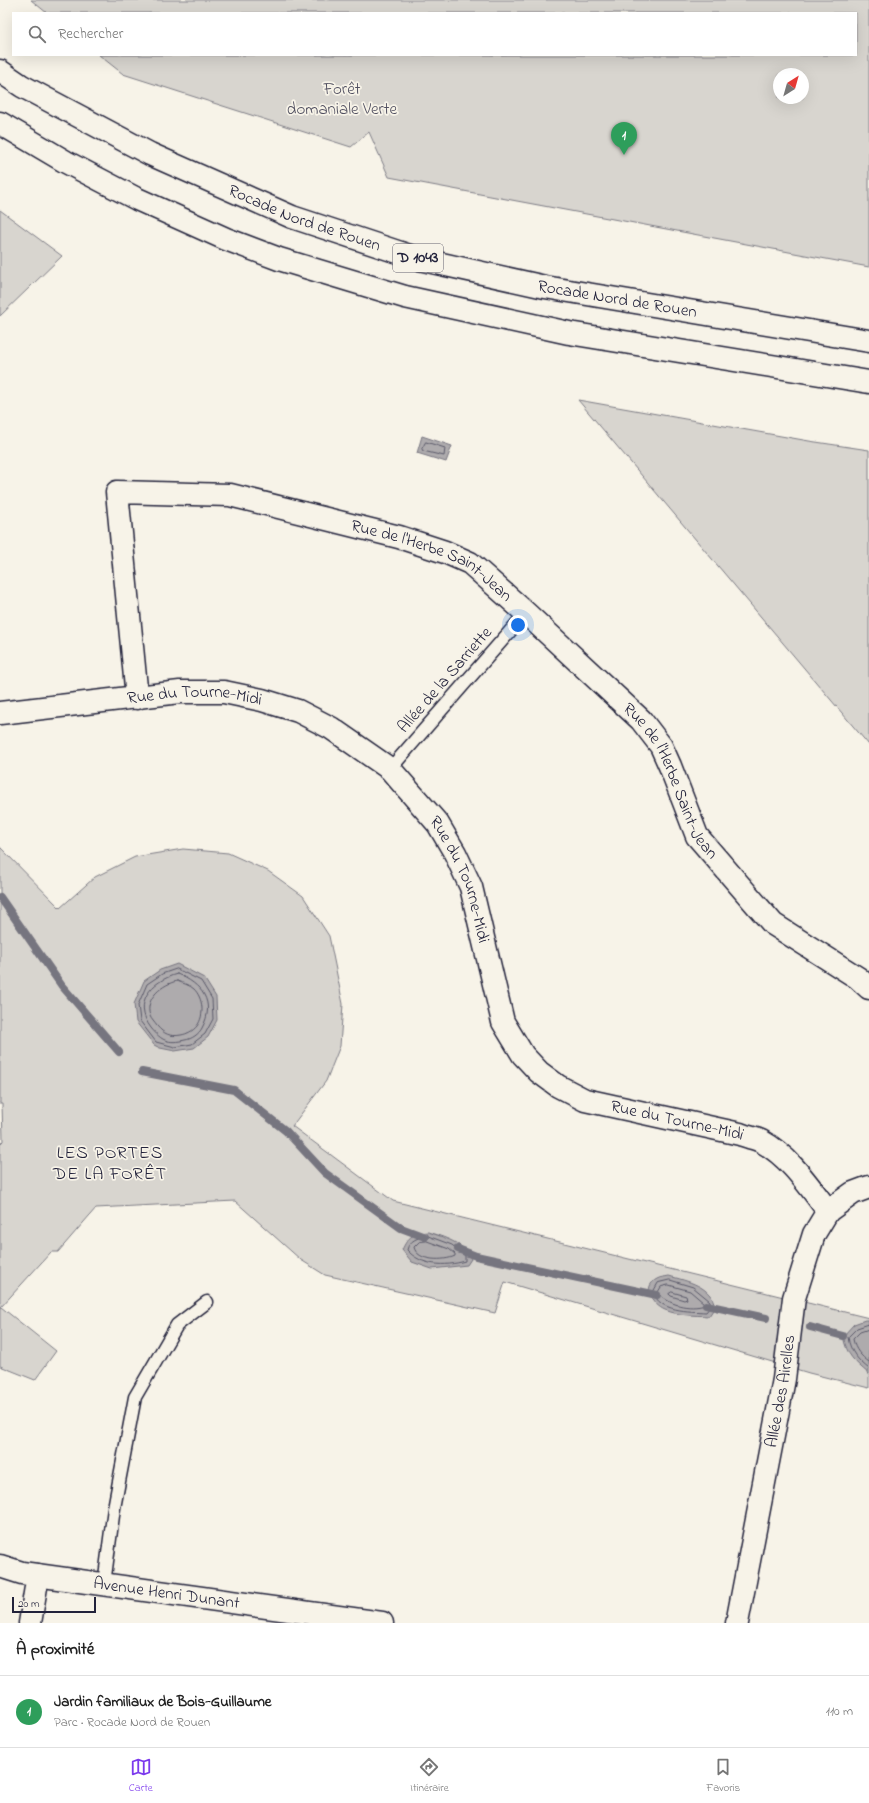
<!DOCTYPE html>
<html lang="fr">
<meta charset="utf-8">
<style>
body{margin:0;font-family:"Indie Flower",sans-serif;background:#f2f2f2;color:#222}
.compass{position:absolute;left:773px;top:68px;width:36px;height:36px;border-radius:50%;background:#fff;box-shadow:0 4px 16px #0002;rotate:37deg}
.scale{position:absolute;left:12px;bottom:10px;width:84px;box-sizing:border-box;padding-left:4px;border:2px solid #22223b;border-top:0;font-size:11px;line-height:14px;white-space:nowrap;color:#22223b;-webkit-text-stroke:3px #f7f3e8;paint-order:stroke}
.you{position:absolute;left:518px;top:625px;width:14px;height:14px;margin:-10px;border:3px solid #fff;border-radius:50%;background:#1a73e8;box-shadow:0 0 0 6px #1a73e833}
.badge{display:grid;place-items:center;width:26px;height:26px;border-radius:50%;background:#7c3aed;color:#fff;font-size:13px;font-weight:700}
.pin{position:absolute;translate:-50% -33px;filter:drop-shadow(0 1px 2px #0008)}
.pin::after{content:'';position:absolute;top:21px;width:14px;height:12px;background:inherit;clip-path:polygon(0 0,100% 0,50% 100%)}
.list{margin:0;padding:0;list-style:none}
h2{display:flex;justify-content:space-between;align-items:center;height:52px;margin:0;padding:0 16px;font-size:17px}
h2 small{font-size:13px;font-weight:400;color:#767676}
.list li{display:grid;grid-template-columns:26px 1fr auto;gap:12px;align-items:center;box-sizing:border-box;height:72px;padding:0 16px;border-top:1px solid #e0e0e0}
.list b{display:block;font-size:15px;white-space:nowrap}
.list p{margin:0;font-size:13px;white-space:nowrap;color:#767676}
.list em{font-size:13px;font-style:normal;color:#767676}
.icon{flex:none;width:22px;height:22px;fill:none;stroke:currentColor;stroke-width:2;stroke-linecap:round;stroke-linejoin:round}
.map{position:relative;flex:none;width:869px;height:1623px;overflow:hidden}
.search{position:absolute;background:#fff;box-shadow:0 4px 16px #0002;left:12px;right:12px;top:12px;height:44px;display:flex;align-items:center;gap:10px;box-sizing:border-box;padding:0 14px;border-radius:0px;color:#767676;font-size:15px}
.sheet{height:124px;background:#fff}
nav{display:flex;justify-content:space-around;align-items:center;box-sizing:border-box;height:56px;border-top:1px solid #e0e0e0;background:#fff;font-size:11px;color:#767676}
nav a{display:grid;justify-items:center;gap:2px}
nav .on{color:#7c3aed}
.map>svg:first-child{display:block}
.green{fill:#d8d5cf;stroke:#7d7c85;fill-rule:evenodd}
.water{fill:#aeabad;stroke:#76747f}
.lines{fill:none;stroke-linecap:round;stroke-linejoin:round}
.shore{stroke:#5a5969;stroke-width:1}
.stream{stroke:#76747f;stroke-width:8}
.lane-casing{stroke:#22223b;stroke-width:15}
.street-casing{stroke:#22223b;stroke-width:25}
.highway-casing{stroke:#22223b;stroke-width:25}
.lane{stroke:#f7f3e8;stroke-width:12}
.street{stroke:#f7f3e8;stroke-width:22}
.highway{stroke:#f7f3e8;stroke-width:22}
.labels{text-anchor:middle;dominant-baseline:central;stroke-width:3.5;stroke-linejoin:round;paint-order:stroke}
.shield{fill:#f7f3e8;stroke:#62616f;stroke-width:1}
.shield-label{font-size:16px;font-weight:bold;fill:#22223b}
.park-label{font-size:17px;fill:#504f60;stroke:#f7f3e8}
.street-label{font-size:17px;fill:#22223b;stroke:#f7f3e8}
.neighbourhood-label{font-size:18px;letter-spacing:1px;fill:#22223b;stroke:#f7f3e8}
</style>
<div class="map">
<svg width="869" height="1623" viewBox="0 0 869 1623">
<rect width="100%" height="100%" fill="#f7f3e8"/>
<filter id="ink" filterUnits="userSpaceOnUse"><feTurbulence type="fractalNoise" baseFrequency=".025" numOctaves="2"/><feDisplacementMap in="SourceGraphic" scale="8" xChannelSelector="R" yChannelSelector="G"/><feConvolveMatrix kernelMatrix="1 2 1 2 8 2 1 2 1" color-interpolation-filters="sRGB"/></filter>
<g filter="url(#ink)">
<path class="green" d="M 31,0 L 869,0 L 869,267 L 389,177 L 369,132 L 351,147 L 123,74 L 99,55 L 856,55 L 856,13 L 47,13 ZM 779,74 L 803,74 L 803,98 L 779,98 Z
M 0,210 L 62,256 L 0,316 Z
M 578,400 L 809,441 L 869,450 L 869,745 Z
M 0,847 L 60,908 L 95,877 L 135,857 L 183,849 L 228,853 L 268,871 L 303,896 L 329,936 L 343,1004 L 340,1046 L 326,1081 L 292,1126 L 393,1201 L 869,1318 L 869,1388 L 809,1373 L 505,1282 L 495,1313 L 325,1275 L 301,1260 L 235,1201 L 96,1208 L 58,1252 L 51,1252 L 1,1307 L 56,1351 L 35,1380 L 0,1366 L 0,1144 L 3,1141 L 2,1104 L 0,1104 Z"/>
<path class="water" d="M 422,436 L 452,446 L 446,462 L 417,453 Z
M 177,964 L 204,978 L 216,997 L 217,1020 L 208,1037 L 194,1048 L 175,1051 L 160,1048 L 154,1045 L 136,1022 L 134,1004 L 144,981 L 160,970 Z
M 428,1232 C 443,1237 465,1243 471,1259 L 467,1265 L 432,1269 L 412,1262 L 402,1250 C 408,1236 414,1233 428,1232 Z
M 669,1276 C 687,1281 712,1286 715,1307 L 709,1316 C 694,1315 679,1316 665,1310 C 653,1305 641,1287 657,1279 C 660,1277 665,1277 669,1276 Z
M 865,1320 L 869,1320 L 869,1374 C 854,1361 847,1356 843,1336 L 854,1324 Z"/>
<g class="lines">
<path class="shore" d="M 426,442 L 445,448 L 444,456 L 423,451 L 422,449 Z
M 177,969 L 201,981 L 212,999 L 213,1019 L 205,1034 L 192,1044 L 175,1047 L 156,1042 L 140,1021 L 138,1005 L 147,984 L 162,974 Z
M 177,974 C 202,984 216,1002 202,1028 C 199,1034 192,1039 185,1040 C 168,1044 162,1041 151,1028 C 132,1003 151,981 177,974 Z
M 177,981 C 182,983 190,985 194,989 C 203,998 205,1015 197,1026 C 193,1031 187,1034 181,1035 C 170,1037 164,1034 157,1026 C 155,1023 151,1019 150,1016 C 144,998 163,984 177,981 Z
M 428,1236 L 452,1245 L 465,1256 L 465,1261 C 445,1267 421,1266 407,1250 C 409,1240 419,1237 428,1236 Z
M 427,1241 L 449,1249 L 455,1254 L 455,1256 C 445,1261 417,1262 414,1247 L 419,1242 Z
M 670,1280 L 693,1287 L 710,1301 L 710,1307 L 706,1312 C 689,1311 659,1312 653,1292 L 658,1283 Z
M 669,1285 L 690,1291 L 704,1303 L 705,1305 C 690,1310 667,1305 658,1292 L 661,1287 Z
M 672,1292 L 686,1296 L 687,1299 L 684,1300 L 671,1296 L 669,1294 Z
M 869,1324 L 857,1328 L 848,1337 C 850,1352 858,1360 869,1369
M 869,1329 L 860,1332 L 853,1339 C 855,1350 861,1356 869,1362"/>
<path class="stream" d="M 0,897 L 62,986 L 119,1052
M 142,1072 L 234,1090 L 286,1131 L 325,1173 L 401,1228 L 425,1237
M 458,1249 L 476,1256 L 657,1295
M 706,1305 L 766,1318
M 810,1327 L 843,1336"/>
<defs>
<path id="lane" d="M 390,769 L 526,613
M 104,1584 L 114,1508 L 135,1397 L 177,1325 L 207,1302"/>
<g id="street">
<path id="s1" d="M 137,698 L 117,492 L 230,495 L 399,537 L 445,552 L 470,563 L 526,613 L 641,720 L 661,746 L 670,766 L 697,836 L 773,924 L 858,978 L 869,988"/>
<path id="s2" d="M 0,713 L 180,692 L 224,692 L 262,700 L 298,711 L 331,728 L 390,769 L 438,824 L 455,853 L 471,887 L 503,1022 L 523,1055 L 539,1072 L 558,1086 L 585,1100 L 740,1134 C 747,1137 755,1138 761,1141 C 790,1157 808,1185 828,1211"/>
<path id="s3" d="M 0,1566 L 22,1573 L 382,1623"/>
<path d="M 30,1623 L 38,1575"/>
<path id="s4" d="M 737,1623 L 784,1379 L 794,1298 L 814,1234 L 828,1211 L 853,1193 L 869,1187"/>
</g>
<g id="highway">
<path id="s5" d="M 0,71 L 22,86 L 150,154 L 292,217 L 419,259 L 545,287 L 869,341"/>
<path d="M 0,123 L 66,162 L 137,199 L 226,239 L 279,259 L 405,297 L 569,333 L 869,382"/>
</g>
</defs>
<use href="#lane" class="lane-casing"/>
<use href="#street" class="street-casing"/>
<use href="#highway" class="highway-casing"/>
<use href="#lane" class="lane"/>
<use href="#street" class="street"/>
<use href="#highway" class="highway"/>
</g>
</g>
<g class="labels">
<rect class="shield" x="393" y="244" width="50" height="28" rx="3"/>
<g class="shield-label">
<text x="418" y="258">D 1043</text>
</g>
<g class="park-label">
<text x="342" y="89">Forêt<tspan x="342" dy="20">domaniale Verte</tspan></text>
</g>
<g class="street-label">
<text stroke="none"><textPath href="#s5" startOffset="339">Rocade Nord de Rouen</textPath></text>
<text stroke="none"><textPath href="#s5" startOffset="663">Rocade Nord de Rouen</textPath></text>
<text stroke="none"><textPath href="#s1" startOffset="534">Rue de l'Herbe Saint-Jean</textPath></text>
<text transform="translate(445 680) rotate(-49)">Allée de la Sarriette</text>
<text stroke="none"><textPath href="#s2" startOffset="196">Rue du Tourne-Midi</textPath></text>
<text stroke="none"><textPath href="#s1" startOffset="870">Rue de l'Herbe Saint-Jean</textPath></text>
<text stroke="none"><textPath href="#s2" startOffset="544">Rue du Tourne-Midi</textPath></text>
<text stroke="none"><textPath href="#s2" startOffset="904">Rue du Tourne-Midi</textPath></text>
<text stroke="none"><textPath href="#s4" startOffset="236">Allée des Airelles</textPath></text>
<text stroke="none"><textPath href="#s3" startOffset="169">Avenue Henri Dunant</textPath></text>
</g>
<g class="neighbourhood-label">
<text x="110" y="1154">LES PORTES<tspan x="110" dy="21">DE LA FORÊT</tspan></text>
</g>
</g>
</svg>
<svg class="compass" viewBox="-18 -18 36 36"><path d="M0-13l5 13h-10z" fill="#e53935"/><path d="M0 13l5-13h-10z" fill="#767676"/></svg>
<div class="scale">20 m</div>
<div class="you"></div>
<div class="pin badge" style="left:624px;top:155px;background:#2e9e5b">1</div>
<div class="search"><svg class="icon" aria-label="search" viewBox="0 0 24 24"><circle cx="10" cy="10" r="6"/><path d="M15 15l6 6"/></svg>Rechercher</div>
</div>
<section class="sheet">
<h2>À proximité<small></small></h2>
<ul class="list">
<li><span class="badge" style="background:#2e9e5b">1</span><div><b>Jardin familiaux de Bois-Guillaume</b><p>Parc · Rocade Nord de Rouen</p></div><em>110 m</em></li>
</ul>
</section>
<nav>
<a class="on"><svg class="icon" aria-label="map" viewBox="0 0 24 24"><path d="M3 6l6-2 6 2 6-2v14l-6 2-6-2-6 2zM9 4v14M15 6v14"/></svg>Carte</a>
<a><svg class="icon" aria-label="directions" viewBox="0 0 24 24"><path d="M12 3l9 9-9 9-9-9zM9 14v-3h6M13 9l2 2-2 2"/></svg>Itinéraire</a>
<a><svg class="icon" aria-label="saved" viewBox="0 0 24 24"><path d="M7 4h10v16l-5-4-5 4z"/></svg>Favoris</a>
</nav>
